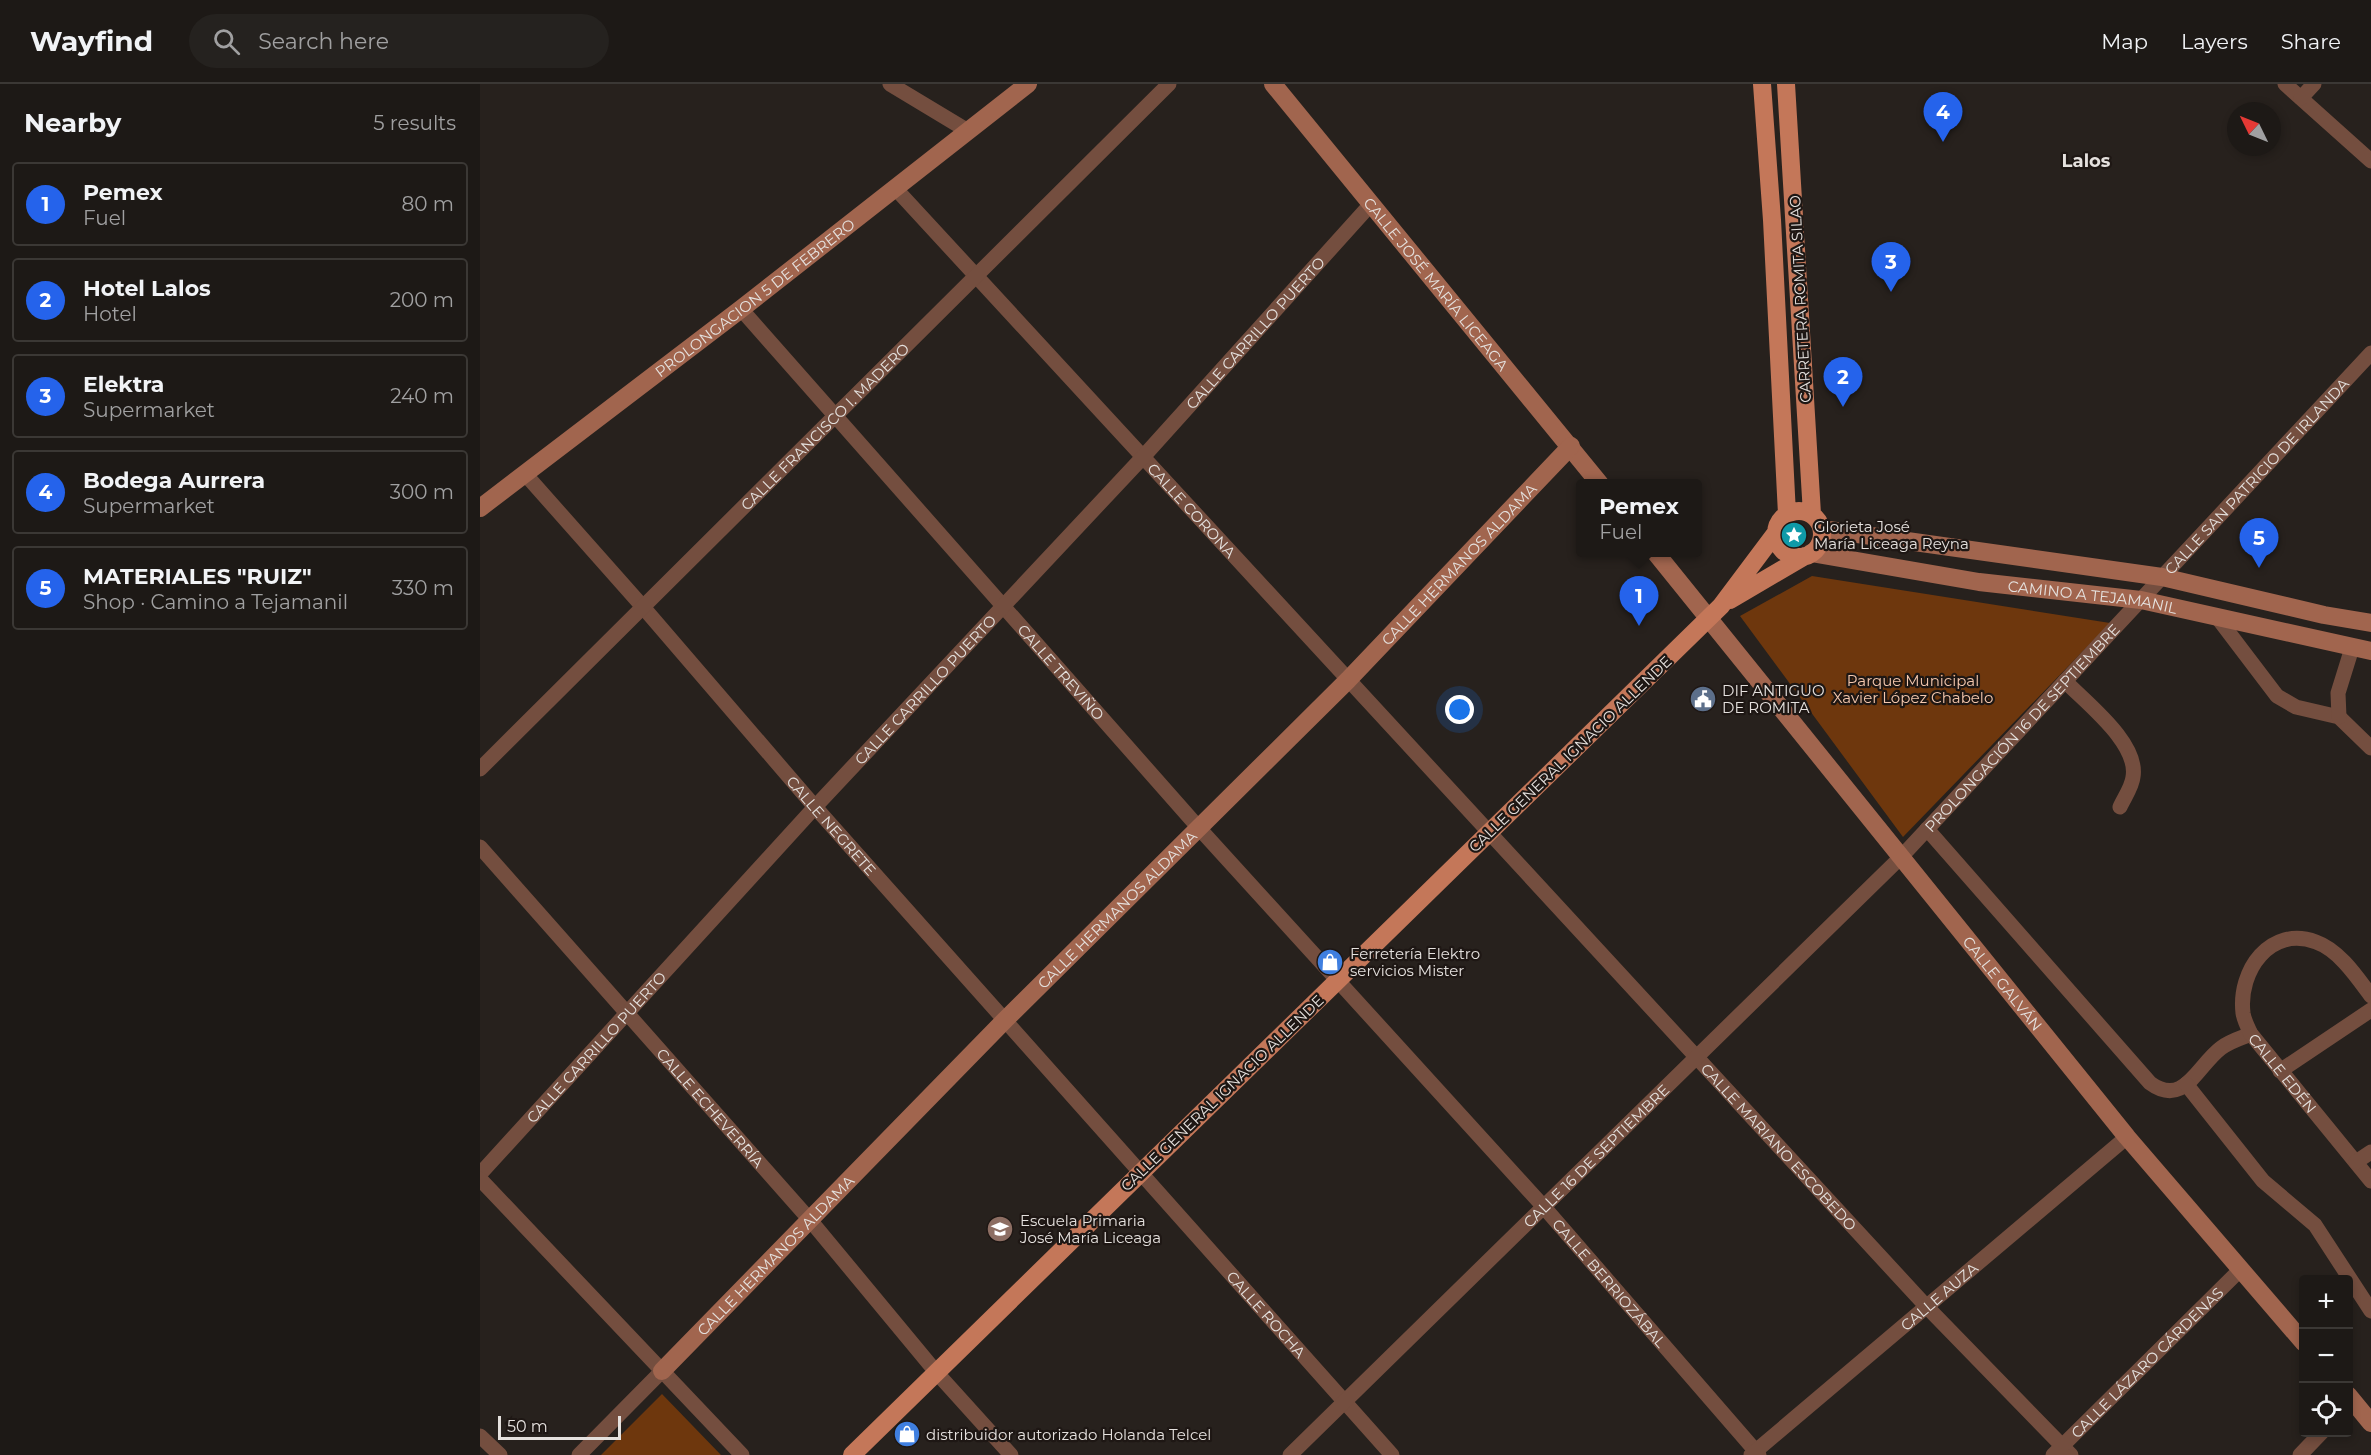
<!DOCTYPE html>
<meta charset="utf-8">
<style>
body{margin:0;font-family:Montserrat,sans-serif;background:#25221f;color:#f1f3f6}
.controls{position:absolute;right:18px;bottom:18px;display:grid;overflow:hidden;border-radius:6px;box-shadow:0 3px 9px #0003}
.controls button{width:54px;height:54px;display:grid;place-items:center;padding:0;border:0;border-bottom:2px solid #3b3835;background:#1d1916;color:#f1f3f6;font:30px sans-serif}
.compass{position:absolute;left:1747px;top:18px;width:54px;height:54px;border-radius:50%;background:#1d1916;box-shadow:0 3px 9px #0003;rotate:313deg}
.scale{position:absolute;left:18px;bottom:15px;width:123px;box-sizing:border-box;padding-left:6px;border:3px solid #e5e1de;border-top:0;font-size:16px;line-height:21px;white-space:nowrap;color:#e5e1de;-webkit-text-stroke:4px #1e1714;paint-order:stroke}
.you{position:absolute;left:980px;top:626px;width:21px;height:21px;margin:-15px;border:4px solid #fff;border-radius:50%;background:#1a73e8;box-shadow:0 0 0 9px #1a73e833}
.badge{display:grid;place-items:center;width:39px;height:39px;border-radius:50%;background:#2563eb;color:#fff;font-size:20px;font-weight:700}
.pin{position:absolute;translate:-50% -50px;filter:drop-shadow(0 2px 3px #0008)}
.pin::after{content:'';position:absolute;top:32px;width:21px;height:18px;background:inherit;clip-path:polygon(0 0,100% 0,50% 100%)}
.popup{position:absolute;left:1096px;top:395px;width:126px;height:78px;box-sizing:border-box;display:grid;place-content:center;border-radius:6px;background:#1d1916;filter:drop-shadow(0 2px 4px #0005);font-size:20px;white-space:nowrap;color:#a0a0a1}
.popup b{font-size:22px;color:#f1f3f6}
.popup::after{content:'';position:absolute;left:50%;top:100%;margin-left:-12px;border:12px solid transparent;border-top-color:#1d1916}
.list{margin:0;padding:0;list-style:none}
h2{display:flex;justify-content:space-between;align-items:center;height:78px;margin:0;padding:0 24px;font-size:26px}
h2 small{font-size:20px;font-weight:400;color:#a0a0a1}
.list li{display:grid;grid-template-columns:39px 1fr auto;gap:18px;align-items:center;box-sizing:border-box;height:84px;margin:0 12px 12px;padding:0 12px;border:2px solid #3b3835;border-radius:6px}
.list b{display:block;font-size:22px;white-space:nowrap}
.list p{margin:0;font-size:20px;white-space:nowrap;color:#a0a0a1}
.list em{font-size:20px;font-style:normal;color:#a0a0a1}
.icon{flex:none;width:33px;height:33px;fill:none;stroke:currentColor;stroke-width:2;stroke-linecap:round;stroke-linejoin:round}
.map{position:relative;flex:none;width:1891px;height:1371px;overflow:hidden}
header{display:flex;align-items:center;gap:36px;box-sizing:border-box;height:84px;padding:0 30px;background:#1d1916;border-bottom:2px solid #3b3835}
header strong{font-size:28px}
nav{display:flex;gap:33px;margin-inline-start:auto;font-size:21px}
.search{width:420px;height:54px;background:#25221f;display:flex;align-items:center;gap:15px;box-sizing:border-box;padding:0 21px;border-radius:33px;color:#a0a0a1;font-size:22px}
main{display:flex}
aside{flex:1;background:#1d1916}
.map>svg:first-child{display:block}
.green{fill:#6e370d}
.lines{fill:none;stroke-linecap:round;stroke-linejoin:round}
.street{stroke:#744e3f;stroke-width:15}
.secondary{stroke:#a1654e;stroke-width:18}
.primary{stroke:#c47759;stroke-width:18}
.labels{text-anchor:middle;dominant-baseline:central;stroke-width:4.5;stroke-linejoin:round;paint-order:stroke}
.street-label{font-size:15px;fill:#e5e1de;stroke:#1e1714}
.poi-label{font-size:15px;fill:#e5e1de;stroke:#1e1714;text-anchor:start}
.park-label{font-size:15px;fill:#f5c8ae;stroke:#1e1714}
.quarter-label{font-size:18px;font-weight:bold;fill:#e5e1de;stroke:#1e1714}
</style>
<header>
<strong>Wayfind</strong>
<div class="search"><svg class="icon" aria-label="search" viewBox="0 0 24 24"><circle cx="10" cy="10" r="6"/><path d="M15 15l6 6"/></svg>Search here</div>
<nav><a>Map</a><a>Layers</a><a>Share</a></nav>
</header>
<main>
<aside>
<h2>Nearby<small>5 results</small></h2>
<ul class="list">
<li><span class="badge">1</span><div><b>Pemex</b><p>Fuel</p></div><em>80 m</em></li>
<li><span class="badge">2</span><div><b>Hotel Lalos</b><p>Hotel</p></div><em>200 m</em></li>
<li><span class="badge">3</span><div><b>Elektra</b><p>Supermarket</p></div><em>240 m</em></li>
<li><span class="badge">4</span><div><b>Bodega Aurrera</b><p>Supermarket</p></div><em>300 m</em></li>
<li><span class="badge">5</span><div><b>MATERIALES &quot;RUIZ&quot;</b><p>Shop · Camino a Tejamanil</p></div><em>330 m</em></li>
</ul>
</aside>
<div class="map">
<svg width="1891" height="1371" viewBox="0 0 1891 1371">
<rect width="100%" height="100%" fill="#27211d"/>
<path class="green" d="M 1332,492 L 1630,539 L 1423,753 L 1260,532 Z
M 182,1310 L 241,1371 L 121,1371 Z"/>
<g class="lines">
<g class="street">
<path d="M 410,0 L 488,47"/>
<path d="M 1805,0 L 1891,77"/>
<path d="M 1821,14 L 1834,0"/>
<path id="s1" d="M 415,104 L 1446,1222 L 1591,1371"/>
<path id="s2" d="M 261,225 L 718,743 L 1063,1122 L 1279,1371"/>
<path id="s3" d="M 46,391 L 163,523 L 335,723 L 912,1371"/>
<path d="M 1737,533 L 1797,612 L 1816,623 L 1859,633 L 1891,664"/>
<path d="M 1585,597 C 1606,619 1659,659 1653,693 C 1652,703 1644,714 1640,723"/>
<path d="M 1859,633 L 1858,609 L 1872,564"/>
<path id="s4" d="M 0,685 L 689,0"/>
<path d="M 1447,745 L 1670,999 C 1704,1024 1717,982 1741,964 C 1750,957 1761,954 1771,950"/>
<path id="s5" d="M 0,763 L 330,1136 L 456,1288 L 531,1371"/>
<path id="s6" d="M 1891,912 C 1877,893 1859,866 1836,858 C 1790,841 1758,887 1763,929 C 1764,936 1768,944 1771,950 L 1891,1097"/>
<path d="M 1800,987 L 1891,926"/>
<path d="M 1706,1000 L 1783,1097 L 1835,1141 L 1891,1227"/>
<path d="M 1876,1078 L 1891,1068"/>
<path id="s7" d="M 0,1090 L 335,723 L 663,373 L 891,120"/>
<path d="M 0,1095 L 262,1371"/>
<path d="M 0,1352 L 20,1371"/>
<path d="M 99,1371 L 182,1287"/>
<path id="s8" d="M 810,1371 L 1422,772 L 1891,269"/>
<path id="s9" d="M 1271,1371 L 1647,1053"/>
<path id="s10" d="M 1573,1371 L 1761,1185"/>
<path d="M 1820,1371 L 1842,1348"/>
</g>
<g class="secondary">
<path id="s11" d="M 793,0 L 1120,400"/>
<path id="s12" d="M 0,424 L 261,225 L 548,0"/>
<path d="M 1342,445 L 1682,493 L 1844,531 L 1891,539"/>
<path id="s13" d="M 1175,468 L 1647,1053 L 1824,1259"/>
<path id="s14" d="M 1331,469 L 1499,498 L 1661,516 L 1891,567"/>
<path id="s15" d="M 182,1287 L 525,936 L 868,596 L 1091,362"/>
<path d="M 1868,1311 L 1891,1339"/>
</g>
<path class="primary" d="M 1282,0 L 1292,136 L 1307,430
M 1306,0 L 1332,430
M1296 450a23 23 0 1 1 46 0a23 23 0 1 1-46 0Z
M 1250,516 L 1325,472
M 372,1371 L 1241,522 L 1295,450"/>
</g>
<defs>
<symbol id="sight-disc" viewBox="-11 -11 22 22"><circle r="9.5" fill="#0f9aa8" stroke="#1e1714"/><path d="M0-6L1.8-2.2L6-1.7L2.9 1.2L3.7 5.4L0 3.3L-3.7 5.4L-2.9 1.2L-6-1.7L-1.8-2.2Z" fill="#fff"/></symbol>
<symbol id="civic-disc" viewBox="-11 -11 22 22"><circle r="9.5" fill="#5c6f8a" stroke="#1e1714"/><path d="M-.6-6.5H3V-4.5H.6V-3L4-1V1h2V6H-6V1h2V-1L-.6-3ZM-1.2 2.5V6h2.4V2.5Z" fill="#fff"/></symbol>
<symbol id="shop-disc" viewBox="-11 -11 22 22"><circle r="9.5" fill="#3f7fe0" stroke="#1e1714"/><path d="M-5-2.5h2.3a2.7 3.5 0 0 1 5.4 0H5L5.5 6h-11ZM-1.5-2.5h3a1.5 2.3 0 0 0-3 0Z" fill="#fff"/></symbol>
<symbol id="school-disc" viewBox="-11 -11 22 22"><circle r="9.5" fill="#8d6e63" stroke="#1e1714"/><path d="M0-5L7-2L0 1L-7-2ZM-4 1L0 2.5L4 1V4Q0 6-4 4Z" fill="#fff"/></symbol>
</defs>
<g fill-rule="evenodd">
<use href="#sight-disc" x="1299" y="436" width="30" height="30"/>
<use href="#civic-disc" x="1208" y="600" width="30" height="30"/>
<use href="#shop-disc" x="835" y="863" width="30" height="30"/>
<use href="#school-disc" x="505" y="1130" width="30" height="30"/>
<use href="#shop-disc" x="412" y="1335" width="30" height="30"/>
</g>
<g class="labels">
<g class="street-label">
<text stroke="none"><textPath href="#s11" startOffset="258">CALLE JOSÉ MARÍA LICEAGA</textPath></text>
<text stroke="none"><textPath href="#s12" startOffset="346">PROLONGACION 5 DE FEBRERO</textPath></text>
<text transform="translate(1320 215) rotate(-93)">CARRETERA ROMITA SILAO</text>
<text stroke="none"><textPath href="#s7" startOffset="1144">CALLE CARRILLO PUERTO</textPath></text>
<text stroke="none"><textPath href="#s4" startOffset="486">CALLE FRANCISCO I. MADERO</textPath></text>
<text stroke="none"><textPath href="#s8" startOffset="1376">CALLE SAN PATRICIO DE IRLANDA</textPath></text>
<text stroke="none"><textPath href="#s1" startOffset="438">CALLE CORONA</textPath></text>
<text stroke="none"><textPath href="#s15" startOffset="1134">CALLE HERMANOS ALDAMA</textPath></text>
<text stroke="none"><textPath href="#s14" startOffset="285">CAMINO A TEJAMANIL</textPath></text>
<text stroke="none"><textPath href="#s2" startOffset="484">CALLE TREVIÑO</textPath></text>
<text stroke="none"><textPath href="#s7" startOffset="658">CALLE CARRILLO PUERTO</textPath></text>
<text stroke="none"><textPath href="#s8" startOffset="1032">PROLONGACIÓN 16 DE SEPTIEMBRE</textPath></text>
<text transform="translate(1090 670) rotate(-44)">CALLE GENERAL IGNACIO ALLENDE</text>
<text stroke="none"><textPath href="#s3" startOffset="465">CALLE NEGRETE</textPath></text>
<text stroke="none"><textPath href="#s15" startOffset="648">CALLE HERMANOS ALDAMA</textPath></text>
<text stroke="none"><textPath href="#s13" startOffset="554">CALLE GALVÁN</textPath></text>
<text stroke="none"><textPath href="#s7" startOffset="172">CALLE CARRILLO PUERTO</textPath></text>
<text stroke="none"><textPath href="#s6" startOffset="274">CALLE EDÉN</textPath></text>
<text transform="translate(742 1009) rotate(-44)">CALLE GENERAL IGNACIO ALLENDE</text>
<text stroke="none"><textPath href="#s5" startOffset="348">CALLE ECHEVERRÍA</textPath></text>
<text stroke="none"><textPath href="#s1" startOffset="1304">CALLE MARIANO ESCOBEDO</textPath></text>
<text stroke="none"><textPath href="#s8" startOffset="428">CALLE 16 DE SEPTIEMBRE</textPath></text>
<text stroke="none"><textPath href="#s15" startOffset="162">CALLE HERMANOS ALDAMA</textPath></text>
<text stroke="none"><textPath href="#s2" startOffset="1305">CALLE BERRIOZÁBAL</textPath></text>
<text stroke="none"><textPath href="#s9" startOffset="246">CALLE AUZA</textPath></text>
<text stroke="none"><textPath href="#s3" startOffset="1119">CALLE ROCHA</textPath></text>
<text stroke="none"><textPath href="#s10" startOffset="132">CALLE LÁZARO CÁRDENAS</textPath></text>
</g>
<g class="poi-label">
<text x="1334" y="442">Glorieta José<tspan x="1334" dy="17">María Liceaga Reyna</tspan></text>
<text x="1242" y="606">DIF ANTIGUO<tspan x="1242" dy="17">DE ROMITA</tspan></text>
<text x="870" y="869">Ferretería Elektro<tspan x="870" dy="17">servicios Mister</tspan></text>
<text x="540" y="1136">Escuela Primaria<tspan x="540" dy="17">José María Liceaga</tspan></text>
<text x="446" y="1350">distribuidor autorizado Holanda Telcel</text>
</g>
<g class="park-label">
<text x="1433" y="596">Parque Municipal<tspan x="1433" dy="17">Xavier López Chabelo</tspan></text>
</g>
<g class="quarter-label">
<text x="1606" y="77">Lalos</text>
</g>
</g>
</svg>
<div class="controls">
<button>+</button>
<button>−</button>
<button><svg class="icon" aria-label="locate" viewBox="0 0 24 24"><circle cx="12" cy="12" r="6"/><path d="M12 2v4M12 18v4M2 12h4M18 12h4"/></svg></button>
</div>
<svg class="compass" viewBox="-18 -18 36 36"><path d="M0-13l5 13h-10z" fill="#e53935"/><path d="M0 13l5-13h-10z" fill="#a0a0a1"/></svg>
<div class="scale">50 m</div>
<div class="you"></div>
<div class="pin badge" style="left:1159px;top:542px">1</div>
<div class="popup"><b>Pemex</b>Fuel</div>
<div class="pin badge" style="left:1363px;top:323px">2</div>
<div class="pin badge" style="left:1411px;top:208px">3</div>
<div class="pin badge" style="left:1463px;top:58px">4</div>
<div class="pin badge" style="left:1779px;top:484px">5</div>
</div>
</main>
